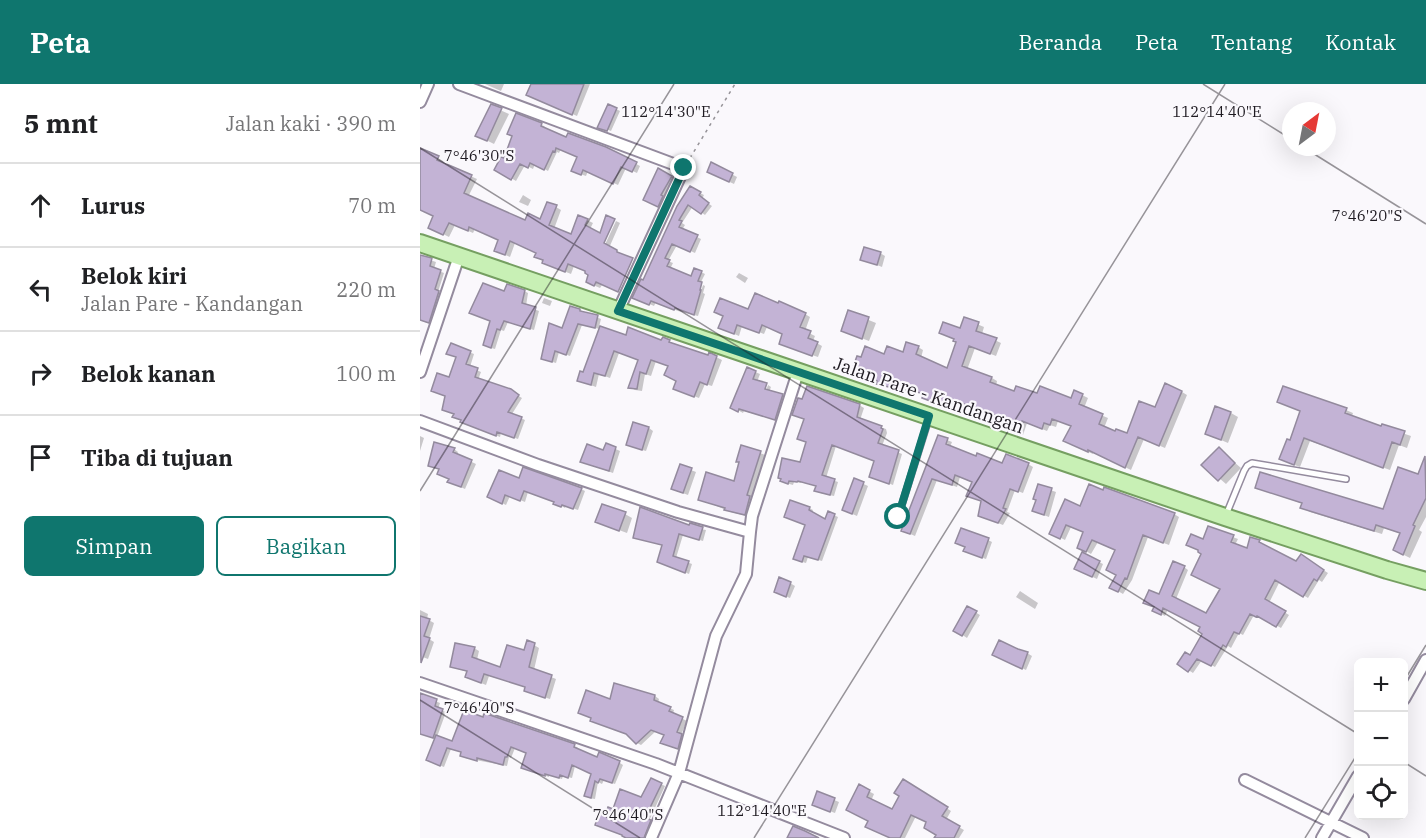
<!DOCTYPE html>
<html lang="id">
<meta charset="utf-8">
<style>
body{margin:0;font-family:"IBM Plex Serif",serif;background:#f2f2f2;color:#202124}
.controls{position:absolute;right:18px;bottom:18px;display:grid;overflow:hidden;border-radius:9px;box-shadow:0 6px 24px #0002}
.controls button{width:54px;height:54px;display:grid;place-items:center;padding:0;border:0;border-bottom:2px solid #e0e0e0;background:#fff;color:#202124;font:30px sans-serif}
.compass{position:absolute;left:862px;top:18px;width:54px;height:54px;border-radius:50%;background:#fff;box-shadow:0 6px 24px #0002;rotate:32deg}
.stop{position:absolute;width:18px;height:18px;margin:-14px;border:4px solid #0f766e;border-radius:50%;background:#fff}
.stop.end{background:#0f766e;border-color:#fff;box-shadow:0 2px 6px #0008}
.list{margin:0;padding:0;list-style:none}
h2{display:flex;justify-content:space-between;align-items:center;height:78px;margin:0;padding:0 24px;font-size:26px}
h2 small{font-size:20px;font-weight:400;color:#757577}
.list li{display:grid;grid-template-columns:39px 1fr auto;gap:18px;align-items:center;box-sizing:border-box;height:84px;padding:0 24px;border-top:2px solid #e0e0e0}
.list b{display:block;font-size:22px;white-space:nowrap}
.list p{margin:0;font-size:20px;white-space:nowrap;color:#757577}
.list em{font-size:20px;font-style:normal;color:#757577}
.actions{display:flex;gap:12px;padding:18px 24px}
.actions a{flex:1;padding:14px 0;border:2px solid #0f766e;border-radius:9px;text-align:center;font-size:21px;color:#0f766e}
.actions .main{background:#0f766e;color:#fff}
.icon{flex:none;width:33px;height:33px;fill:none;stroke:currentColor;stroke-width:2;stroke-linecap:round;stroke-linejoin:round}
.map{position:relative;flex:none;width:1006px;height:754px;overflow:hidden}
header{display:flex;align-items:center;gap:36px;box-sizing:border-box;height:84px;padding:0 30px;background:#0f766e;color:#fff}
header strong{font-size:28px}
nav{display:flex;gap:33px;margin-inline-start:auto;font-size:21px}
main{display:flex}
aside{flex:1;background:#fff}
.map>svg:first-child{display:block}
.shadow{fill:#0003}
.building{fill:#c3b3d5;stroke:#938a9d;stroke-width:1.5}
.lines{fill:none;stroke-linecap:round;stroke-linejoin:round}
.lane-casing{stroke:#948b9e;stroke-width:8}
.street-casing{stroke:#948b9e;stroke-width:14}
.primary-casing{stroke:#759f61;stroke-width:20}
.path{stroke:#969398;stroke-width:1.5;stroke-dasharray:3 4.5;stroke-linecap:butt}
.lane{stroke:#fff;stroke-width:5}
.street{stroke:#fff;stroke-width:10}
.primary{stroke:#c8f0b5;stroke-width:16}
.route{stroke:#0f766e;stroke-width:8}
.ticks{fill:none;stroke:#1e1a21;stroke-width:1.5;stroke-opacity:0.45}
.labels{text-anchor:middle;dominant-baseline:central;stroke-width:4.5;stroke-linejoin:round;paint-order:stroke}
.street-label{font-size:18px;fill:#1e1a21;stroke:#faf8fc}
.ticks-label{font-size:15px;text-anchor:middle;fill:#1e1a21;stroke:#faf8fc;stroke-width:4.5;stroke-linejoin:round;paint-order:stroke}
</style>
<header>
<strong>Peta</strong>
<nav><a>Beranda</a><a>Peta</a><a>Tentang</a><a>Kontak</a></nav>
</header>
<main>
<aside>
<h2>5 mnt<small>Jalan kaki · 390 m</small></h2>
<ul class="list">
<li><svg class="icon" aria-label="ahead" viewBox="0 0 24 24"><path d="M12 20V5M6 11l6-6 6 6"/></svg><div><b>Lurus</b></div><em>70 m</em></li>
<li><svg class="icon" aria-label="left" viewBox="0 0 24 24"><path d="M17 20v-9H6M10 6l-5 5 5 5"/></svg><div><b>Belok kiri</b><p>Jalan Pare - Kandangan</p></div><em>220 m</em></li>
<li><svg class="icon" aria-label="right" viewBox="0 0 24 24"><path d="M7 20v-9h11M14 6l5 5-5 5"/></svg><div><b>Belok kanan</b></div><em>100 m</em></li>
<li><svg class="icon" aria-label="arrive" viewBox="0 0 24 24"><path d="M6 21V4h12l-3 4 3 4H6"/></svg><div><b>Tiba di tujuan</b></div></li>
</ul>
<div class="actions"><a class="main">Simpan</a><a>Bagikan</a></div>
</aside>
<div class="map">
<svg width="1006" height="754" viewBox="0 0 1006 754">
<rect width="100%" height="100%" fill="#faf8fc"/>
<path class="shadow" d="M 65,0 L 84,0 L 81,7 Z
M 112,0 L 170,0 L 157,32 L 112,13 Z
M 71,22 L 89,30 L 74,60 L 64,55 Z
M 196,25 L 200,27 L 191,47 L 181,43 Z
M 121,40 L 125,43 L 125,45 L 147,54 L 185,64 L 220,82 L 217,89 L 206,84 L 198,101 L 168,87 L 166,92 L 157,89 L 159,73 L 141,65 L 139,69 L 137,68 L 128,87 L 115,80 L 113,85 L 105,81 L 96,97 L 76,85 Z
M 0,63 L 12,69 L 12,71 L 23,77 L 22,79 L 57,95 L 48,113 L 106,138 L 121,138 L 136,123 L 141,126 L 134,145 L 152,152 L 167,136 L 173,139 L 170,145 L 180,166 L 182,167 L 196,137 L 200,139 L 189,164 L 202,171 L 180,204 L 173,201 L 170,190 L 167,188 L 154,182 L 151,190 L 129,181 L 116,173 L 117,169 L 95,159 L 90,173 L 81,169 L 80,156 L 55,145 L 53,149 L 35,141 L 29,153 L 15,146 L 15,132 L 0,110 Z
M 292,80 L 317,93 L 314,100 L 293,90 Z
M 239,86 L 256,95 L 242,124 L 229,118 Z
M 270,104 L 284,111 L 282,115 L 292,122 L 285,131 L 273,122 L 262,139 L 265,141 L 262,146 L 281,155 L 275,169 L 257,161 L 248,177 L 253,179 L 250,185 L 272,194 L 281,188 L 285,190 L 281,198 L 279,214 L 283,201 L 285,202 L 283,209 L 285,210 L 278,232 L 258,227 L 236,218 L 234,222 L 218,215 L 224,198 Z
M 103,111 L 111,116 L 108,122 L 99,118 Z
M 460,169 L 465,172 L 462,183 L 442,175 Z
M 1,173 L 16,178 L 14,185 L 24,189 L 18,208 L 23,210 L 13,240 L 5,238 L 0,233 Z
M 214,177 L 218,179 L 204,210 L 200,208 Z
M 319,189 L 328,194 L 325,199 L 316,193 Z
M 104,207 L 108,209 L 106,222 L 119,227 L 114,246 L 88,238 L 84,247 L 81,246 L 75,265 L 68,263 L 85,209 Z
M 124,214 L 132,217 L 130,222 L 122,219 Z
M 160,226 L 181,235 L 179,243 L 206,253 L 242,258 L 250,257 L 254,261 L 289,273 L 290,270 L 302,276 L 292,302 L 285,300 L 279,314 L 260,307 L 258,297 L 250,282 L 236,277 L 231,292 L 225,290 L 222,307 L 215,306 L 210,303 L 219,276 L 199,269 L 190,294 L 179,290 L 176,303 L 159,297 L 164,290 L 180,245 L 162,241 L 150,272 L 139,268 L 136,279 L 126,276 L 143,246 Z
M 329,227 L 385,230 L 390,233 L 385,247 L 395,252 L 393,257 L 402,262 L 398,273 L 365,262 L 364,250 L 347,243 L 344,250 L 322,242 L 319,252 L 305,246 Z
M 429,228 L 456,239 L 449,257 L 423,247 Z
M 545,235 L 564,243 L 562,250 L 581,259 L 576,272 L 555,264 L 547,286 L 572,294 L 577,297 L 576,302 L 595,309 L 652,316 L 662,311 L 668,314 L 664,324 L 688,334 L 684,344 L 708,351 L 735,325 L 762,308 L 767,311 L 745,364 L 724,355 L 711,386 L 674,368 L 673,370 L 650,360 L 653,342 L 638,337 L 636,343 L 630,341 L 627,347 L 607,339 L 603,351 L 590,345 L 592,337 L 535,317 L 532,325 L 509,317 L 504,314 L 505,310 L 489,305 L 488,308 L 463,302 L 458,299 L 459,298 L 447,294 L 446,297 L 437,294 L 465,271 L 483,270 L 498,263 L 503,266 L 501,274 L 528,286 Z
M 31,261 L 54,270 L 50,283 L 61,288 L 58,296 L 90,307 L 102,314 L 92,330 L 105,336 L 98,355 L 81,349 L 80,353 L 45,339 L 30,294 L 37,273 Z
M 328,285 L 340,290 L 337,298 L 344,313 L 348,301 L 351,303 L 349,308 L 367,314 L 359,337 L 324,327 L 323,329 L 312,323 Z
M 859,318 L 926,326 L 933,329 L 932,332 L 991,352 L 987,364 L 979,361 L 970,386 L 890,357 L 880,383 L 867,378 L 871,358 L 882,328 Z
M 439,321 L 444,324 L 440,336 L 466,345 L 467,349 L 462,362 L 482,370 L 473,401 L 455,394 L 456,377 L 416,362 L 406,394 L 418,398 L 414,412 L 400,409 L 397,402 L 382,398 L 381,399 L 374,398 L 373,401 L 366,399 L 381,379 L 388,358 L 385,335 L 378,333 Z
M 811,329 L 818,333 L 808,359 L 787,350 Z
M 229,344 L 233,347 L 226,367 L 212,363 Z
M 0,352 L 4,354 L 0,367 Z
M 527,356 L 532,358 L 530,363 L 583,381 L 608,380 L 613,383 L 603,409 L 595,406 L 587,428 L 590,429 L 583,441 L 565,434 L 563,417 L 553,398 L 540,393 L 537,403 L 517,396 L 495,452 L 488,449 Z
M 187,361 L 200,367 L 193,389 L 167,380 L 184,368 Z
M 34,365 L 38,368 L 37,371 L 56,380 L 45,405 L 34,400 L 20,385 L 9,381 Z
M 799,365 L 821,384 L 806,400 L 784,381 Z
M 340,369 L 345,371 L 332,415 L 334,416 L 330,433 L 311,428 L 280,415 L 315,399 Z
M 1006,374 L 1006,433 L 999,446 L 1002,448 L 990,474 L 982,470 L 982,450 L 964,444 L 962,450 L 890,428 L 882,423 L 883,420 L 837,403 L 964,427 L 999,392 Z
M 261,382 L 276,388 L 268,411 L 257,407 Z
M 100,396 L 161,405 L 165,407 L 158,426 L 146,422 L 145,424 L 135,418 L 108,408 L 105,418 L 90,412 L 86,421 L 73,415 Z
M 435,396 L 448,402 L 437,432 L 428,428 Z
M 619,402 L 636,408 L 629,433 L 618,429 Z
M 389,424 L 393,426 L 392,429 L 405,437 L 409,429 L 418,433 L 402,477 L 388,473 L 386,479 L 379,477 Z
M 661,424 L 754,430 L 759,433 L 749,461 L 728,453 L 712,496 L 703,510 L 691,503 L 698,491 L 696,466 L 678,458 L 671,470 L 664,466 L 665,448 L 651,443 L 645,456 L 631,449 Z
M 205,430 L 212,434 L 207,449 L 177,438 Z
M 270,443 L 286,446 L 283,457 L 263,451 L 256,474 L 272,480 L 269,490 L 242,479 L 244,462 L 219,455 Z
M 789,444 L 818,455 L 815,461 L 828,466 L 839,457 L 843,460 L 843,462 L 876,479 L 881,472 L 908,489 L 902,498 L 899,496 L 888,514 L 860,497 L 849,519 L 869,531 L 861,544 L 842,533 L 841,534 L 834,531 L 823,551 L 819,549 L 811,564 L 808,562 L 795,583 L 782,576 L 773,589 L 759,580 L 770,572 L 784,549 L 782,543 L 748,525 L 745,532 L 739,529 L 740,512 L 764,483 L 768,486 L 756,515 L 786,531 L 802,504 L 783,469 L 784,457 Z
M 568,456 L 572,458 L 566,475 L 549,469 Z
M 679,478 L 683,480 L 677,495 L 660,487 Z
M 370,499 L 375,502 L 370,514 L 360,510 Z
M 600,507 L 618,519 L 615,525 L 596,513 Z
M 548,524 L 560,531 L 547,554 L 535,546 Z
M 0,526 L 8,530 L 7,535 L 14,539 L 9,555 L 14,558 L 8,575 L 0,572 Z
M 114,561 L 119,564 L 114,586 L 136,595 L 130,615 L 111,609 L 107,603 L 69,592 L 66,601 L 46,593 L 48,588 L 31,583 L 54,564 L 59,567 L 57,576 L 81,585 Z
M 607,569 L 612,572 L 606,586 L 578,573 Z
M 195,601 L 235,612 L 239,615 L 238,619 L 254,626 L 253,630 L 267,637 L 261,651 L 265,654 L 262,666 L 246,661 L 245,651 L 236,647 L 221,661 L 217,659 L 191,617 Z
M 0,611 L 20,619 L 18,625 L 26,628 L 17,653 L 33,659 L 64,634 L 65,631 L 155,662 L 158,664 L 157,666 L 178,675 L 180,670 L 200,679 L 203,681 L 195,700 L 184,696 L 182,700 L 178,698 L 175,715 L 169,714 L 165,712 L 173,690 L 155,682 L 152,694 L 143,692 L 142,695 L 129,691 L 129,693 L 106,685 L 108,669 L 95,664 L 91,674 L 89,673 L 87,682 L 45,674 L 42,672 L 43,668 L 31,665 L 24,683 L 11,678 L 16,655 L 0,649 Z
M 232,696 L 245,702 L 229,737 L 233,740 L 228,754 L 209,754 L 181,743 L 186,733 L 193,727 L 222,715 Z
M 484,697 L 531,727 L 526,736 L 544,746 L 539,754 L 516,754 L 518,750 L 508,738 L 496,732 L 485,754 L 471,754 L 450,736 L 439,702 L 454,710 L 451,717 L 472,727 L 481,712 Z
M 398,709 L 419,718 L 415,729 L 398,723 Z"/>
<path class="building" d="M 111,0 L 164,0 L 152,31 L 106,11 Z
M 71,20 L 82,24 L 67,57 L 55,52 Z
M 188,20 L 197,24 L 187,47 L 177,44 Z
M 96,29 L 122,39 L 121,42 L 146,53 L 148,49 L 186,63 L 217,78 L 212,88 L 201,83 L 193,100 L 163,86 L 161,91 L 151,87 L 157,73 L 136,64 L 135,68 L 133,67 L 124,86 L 110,79 L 108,84 L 100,80 L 91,96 L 74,86 L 81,73 L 84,74 L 92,52 L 87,50 Z
M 0,64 L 19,72 L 17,76 L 52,91 L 44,109 L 105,136 L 108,129 L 120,135 L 127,118 L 137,121 L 129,141 L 151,150 L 158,131 L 168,135 L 165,141 L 180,149 L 186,131 L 195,135 L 184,159 L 197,166 L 197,168 L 213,174 L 198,208 L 176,198 L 174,202 L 166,198 L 168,191 L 165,189 L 165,187 L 148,180 L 145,188 L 122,179 L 123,176 L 114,173 L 116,169 L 90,157 L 85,171 L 74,167 L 78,156 L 49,143 L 48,147 L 29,139 L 23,151 L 8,144 L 13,132 L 0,126 Z
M 291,78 L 313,89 L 309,98 L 287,88 Z
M 238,84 L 252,92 L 241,111 L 243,112 L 238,123 L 223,116 Z
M 270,102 L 281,108 L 279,111 L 289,119 L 281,130 L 268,121 L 259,136 L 262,137 L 259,143 L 278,151 L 270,168 L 252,160 L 245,174 L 250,176 L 247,182 L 271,192 L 274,184 L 282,187 L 278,197 L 282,198 L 280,206 L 281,206 L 274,231 L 255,224 L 254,226 L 231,217 L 229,221 L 212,214 L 221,195 L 223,196 L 257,122 Z
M 444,163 L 461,168 L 457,181 L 440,176 Z
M 0,171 L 12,174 L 10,182 L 21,186 L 15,205 L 19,207 L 9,239 L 0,236 Z
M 63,199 L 84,207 L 87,200 L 105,206 L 102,219 L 116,223 L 110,245 L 84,237 L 80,246 L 77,245 L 71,264 L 63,261 L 70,237 L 49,229 Z
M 335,209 L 358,219 L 359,217 L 386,229 L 380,243 L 391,247 L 388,254 L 398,258 L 392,272 L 359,260 L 362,250 L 342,241 L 339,249 L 317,241 L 314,250 L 298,244 L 303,232 L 294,228 L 300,214 L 328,225 Z
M 150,222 L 160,225 L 160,227 L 178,231 L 175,244 L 158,240 L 146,271 L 135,267 L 132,278 L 121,275 L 129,239 L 142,244 Z
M 428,226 L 449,233 L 442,255 L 421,247 Z
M 544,233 L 559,238 L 556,247 L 577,254 L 570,270 L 549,262 L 542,282 L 572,293 L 570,298 L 594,307 L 596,302 L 617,309 L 620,302 L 651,314 L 654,306 L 663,310 L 659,320 L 683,330 L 679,340 L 695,347 L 696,345 L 707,349 L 719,317 L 735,323 L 745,299 L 762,307 L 739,362 L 718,353 L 705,384 L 668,366 L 668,368 L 643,357 L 651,342 L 632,335 L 630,341 L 624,339 L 622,345 L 602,337 L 597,349 L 588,346 L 591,337 L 567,328 L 529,315 L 526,323 L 502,314 L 503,310 L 483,303 L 482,306 L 456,300 L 457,297 L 441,292 L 440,295 L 430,291 L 437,272 L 441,273 L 445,262 L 464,270 L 467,262 L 483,268 L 486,258 L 499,262 L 496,270 L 527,284 L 536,258 L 533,257 L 534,255 L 519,249 L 523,238 L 540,244 Z
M 180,242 L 206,251 L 208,243 L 241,256 L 243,253 L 250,256 L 249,258 L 288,271 L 289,268 L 297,272 L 287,301 L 280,298 L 274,313 L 253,305 L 256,297 L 244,291 L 248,282 L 231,276 L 226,290 L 220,288 L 217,305 L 208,304 L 218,276 L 194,267 L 185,292 L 174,289 L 171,301 L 157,297 L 160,287 L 163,288 Z
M 31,259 L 51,267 L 46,280 L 58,284 L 55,293 L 91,305 L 99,311 L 88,328 L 102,333 L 94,354 L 77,348 L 76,352 L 40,338 L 41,336 L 32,333 L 34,330 L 22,326 L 25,312 L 11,307 L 17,289 L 29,293 L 36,273 L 26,270 Z
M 327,283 L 336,287 L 333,295 L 347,299 L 345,305 L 363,310 L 355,336 L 319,325 L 318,328 L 310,324 Z
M 387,302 L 440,320 L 437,333 L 462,342 L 461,344 L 463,345 L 458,359 L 479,366 L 469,400 L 449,393 L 454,377 L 412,361 L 402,391 L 415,395 L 410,411 L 394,407 L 396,402 L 378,397 L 377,398 L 369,397 L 368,400 L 360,397 L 361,395 L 358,394 L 362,374 L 380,378 L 386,358 L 377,355 L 384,335 L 372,331 L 378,314 L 382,315 Z
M 863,302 L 927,324 L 925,329 L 961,342 L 962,340 L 985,347 L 980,361 L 972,358 L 963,384 L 884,354 L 874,381 L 859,375 L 867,355 L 870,356 L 880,327 L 857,318 Z
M 795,322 L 811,328 L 801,356 L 785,350 Z
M 213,338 L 229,343 L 222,366 L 206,361 Z
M 518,351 L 528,354 L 526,360 L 556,372 L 557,369 L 582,379 L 586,370 L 609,379 L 598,408 L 590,405 L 583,424 L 586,425 L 578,439 L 558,432 L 561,417 L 546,412 L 552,398 L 535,391 L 532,401 L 512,395 L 490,450 L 481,447 Z
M 14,358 L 35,364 L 33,368 L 52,376 L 41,403 L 27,398 L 29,395 L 17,390 L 19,385 L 8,382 Z
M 186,359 L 196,363 L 189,387 L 160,378 L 167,360 L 183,366 Z
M 321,361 L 341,367 L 327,411 L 330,412 L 325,431 L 304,426 L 305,424 L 278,416 L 286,388 L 314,397 L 319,378 L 316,378 Z
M 799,363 L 815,379 L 798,397 L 781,381 Z
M 1005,372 L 1006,414 L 993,441 L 995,442 L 983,471 L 973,466 L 980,449 L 956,441 L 954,447 L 880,424 L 882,419 L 835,404 L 840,388 L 963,425 L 978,383 L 998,390 Z
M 260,380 L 272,384 L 263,409 L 251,405 Z
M 103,383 L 162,404 L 153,425 L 142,421 L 141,423 L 133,420 L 134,418 L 104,407 L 100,417 L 85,411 L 82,420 L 67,413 L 79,386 L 99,394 Z
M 434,394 L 444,398 L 432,430 L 422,426 Z
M 618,400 L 632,404 L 624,431 L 612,427 L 616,416 L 613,415 Z
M 669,400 L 683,406 L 684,403 L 755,429 L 743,459 L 723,451 L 707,495 L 705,494 L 698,508 L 689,504 L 696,491 L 686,486 L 695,466 L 672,456 L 666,468 L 657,464 L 663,448 L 646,441 L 640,455 L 629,450 L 645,415 L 660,422 Z
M 370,416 L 390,423 L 389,426 L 405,435 L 408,427 L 415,430 L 398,476 L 384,472 L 382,478 L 373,475 L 385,441 L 364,433 Z
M 182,420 L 206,428 L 199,447 L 175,438 Z
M 220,423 L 269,441 L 270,439 L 283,443 L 279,456 L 259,450 L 253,472 L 269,477 L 265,489 L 237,478 L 242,461 L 213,454 Z
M 788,442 L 814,451 L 811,458 L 827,464 L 830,453 L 840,456 L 839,458 L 876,477 L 881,470 L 904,486 L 897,497 L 894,495 L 883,513 L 855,496 L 845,515 L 866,527 L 856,543 L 837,532 L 836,533 L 830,530 L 819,550 L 814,548 L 806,563 L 803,561 L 791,582 L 777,575 L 768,588 L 757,580 L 765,568 L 770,571 L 782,550 L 778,547 L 780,543 L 743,524 L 741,531 L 732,527 L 734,523 L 723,519 L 729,506 L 739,510 L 753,477 L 765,482 L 752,512 L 786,529 L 800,505 L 771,491 L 781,470 L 778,468 L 778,466 L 766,461 L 771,450 L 783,455 Z
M 541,444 L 569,454 L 562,474 L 543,467 L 545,463 L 535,459 Z
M 662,468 L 680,477 L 672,493 L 654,485 Z
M 359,493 L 371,498 L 366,513 L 354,508 Z
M 547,522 L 557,527 L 542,552 L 533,547 Z
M 0,532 L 10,535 L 4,552 L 10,554 L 1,579 Z
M 107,556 L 115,559 L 109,583 L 132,591 L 125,614 L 104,607 L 105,603 L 64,590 L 61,599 L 45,593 L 47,587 L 30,583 L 35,559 L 55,563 L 52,573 L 80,583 L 87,561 L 104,566 Z
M 579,556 L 598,565 L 608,568 L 602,585 L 572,571 Z
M 194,599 L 235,611 L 234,616 L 251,623 L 249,627 L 263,633 L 257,648 L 262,650 L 258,665 L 240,659 L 244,651 L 231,646 L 216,660 L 206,650 L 170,637 L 171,634 L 158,629 L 166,606 L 190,615 Z
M 0,609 L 17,615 L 15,622 L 23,625 L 13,654 L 0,650 Z
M 44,626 L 63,633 L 64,629 L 155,660 L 154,663 L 177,673 L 179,668 L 200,677 L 192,699 L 180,695 L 178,699 L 175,697 L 171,714 L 164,712 L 171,690 L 152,681 L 148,694 L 140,691 L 139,694 L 125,690 L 125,692 L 101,684 L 106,669 L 91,663 L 87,673 L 85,673 L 83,681 L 57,674 L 57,677 L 40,672 L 41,668 L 27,664 L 20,682 L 6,676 L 16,651 L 32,657 Z
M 231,694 L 242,699 L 225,734 L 231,736 L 224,754 L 206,754 L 202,752 L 202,751 L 175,741 L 179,729 L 185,731 L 188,723 L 193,725 L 200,705 L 221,713 Z
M 483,695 L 528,723 L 522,732 L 540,742 L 534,754 L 514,754 L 516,751 L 504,744 L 506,738 L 491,731 L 480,754 L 470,754 L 445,743 L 448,737 L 426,726 L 439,700 L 450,706 L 447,713 L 472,725 L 479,712 L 474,709 Z
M 397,707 L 415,714 L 410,728 L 392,721 Z
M 373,742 L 385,747 L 399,754 L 367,754 Z"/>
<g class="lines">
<defs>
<path id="lane" d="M 806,431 L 824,387 L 827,382 L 832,379 L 926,395
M 478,433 L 509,334"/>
<path id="street" d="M 39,0 L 264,84 L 198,227
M 0,18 L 8,0
M 0,288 L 39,172
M 0,337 L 118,381 L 258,428 L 330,448 L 332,432 L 378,288
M 0,599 L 236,680 L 424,754
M 984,615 L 1006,576
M 825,696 L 943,754
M 231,754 L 259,689 L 296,552 L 326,490 L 330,448
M 902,754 L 938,692"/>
<path id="primary" d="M 0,159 L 805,433 L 967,486 L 1006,497"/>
</defs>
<use href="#lane" class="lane-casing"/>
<use href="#street" class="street-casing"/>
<use href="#primary" class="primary-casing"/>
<path class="path" d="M 270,74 L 315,0"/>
<use href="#lane" class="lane"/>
<use href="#street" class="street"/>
<use href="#primary" class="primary"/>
</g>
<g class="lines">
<path class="route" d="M 264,84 L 198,227 L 509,332 L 478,433"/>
</g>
<path class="ticks" d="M 783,0 L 871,55M 883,63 L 1006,140M 0,64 L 938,650M 0,407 L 254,0M 984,597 L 1006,561M 0,616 L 220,754M 984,678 L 1006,692M 334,754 L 805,0M 885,754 L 938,669"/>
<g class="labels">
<g class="street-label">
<text transform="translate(509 311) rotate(19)">Jalan Pare - Kandangan</text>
</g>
</g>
<g class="ticks-label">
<text x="246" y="33">112°14'30"E</text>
<text x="797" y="33">112°14'40"E</text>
<text x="59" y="77">7°46'30"S</text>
<text x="947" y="137">7°46'20"S</text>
<text x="59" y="629">7°46'40"S</text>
<text x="342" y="732">112°14'40"E</text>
<text x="208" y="736">7°46'40"S</text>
</g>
</svg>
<div class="controls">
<button>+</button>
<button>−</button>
<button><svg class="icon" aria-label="locate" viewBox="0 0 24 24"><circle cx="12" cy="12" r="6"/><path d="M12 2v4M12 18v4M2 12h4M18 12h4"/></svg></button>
</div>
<svg class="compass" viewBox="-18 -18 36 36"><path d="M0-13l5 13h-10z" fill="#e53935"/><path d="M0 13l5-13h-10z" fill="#757577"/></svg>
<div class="stop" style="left:478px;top:433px"></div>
<div class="stop end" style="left:264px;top:84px"></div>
</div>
</main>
